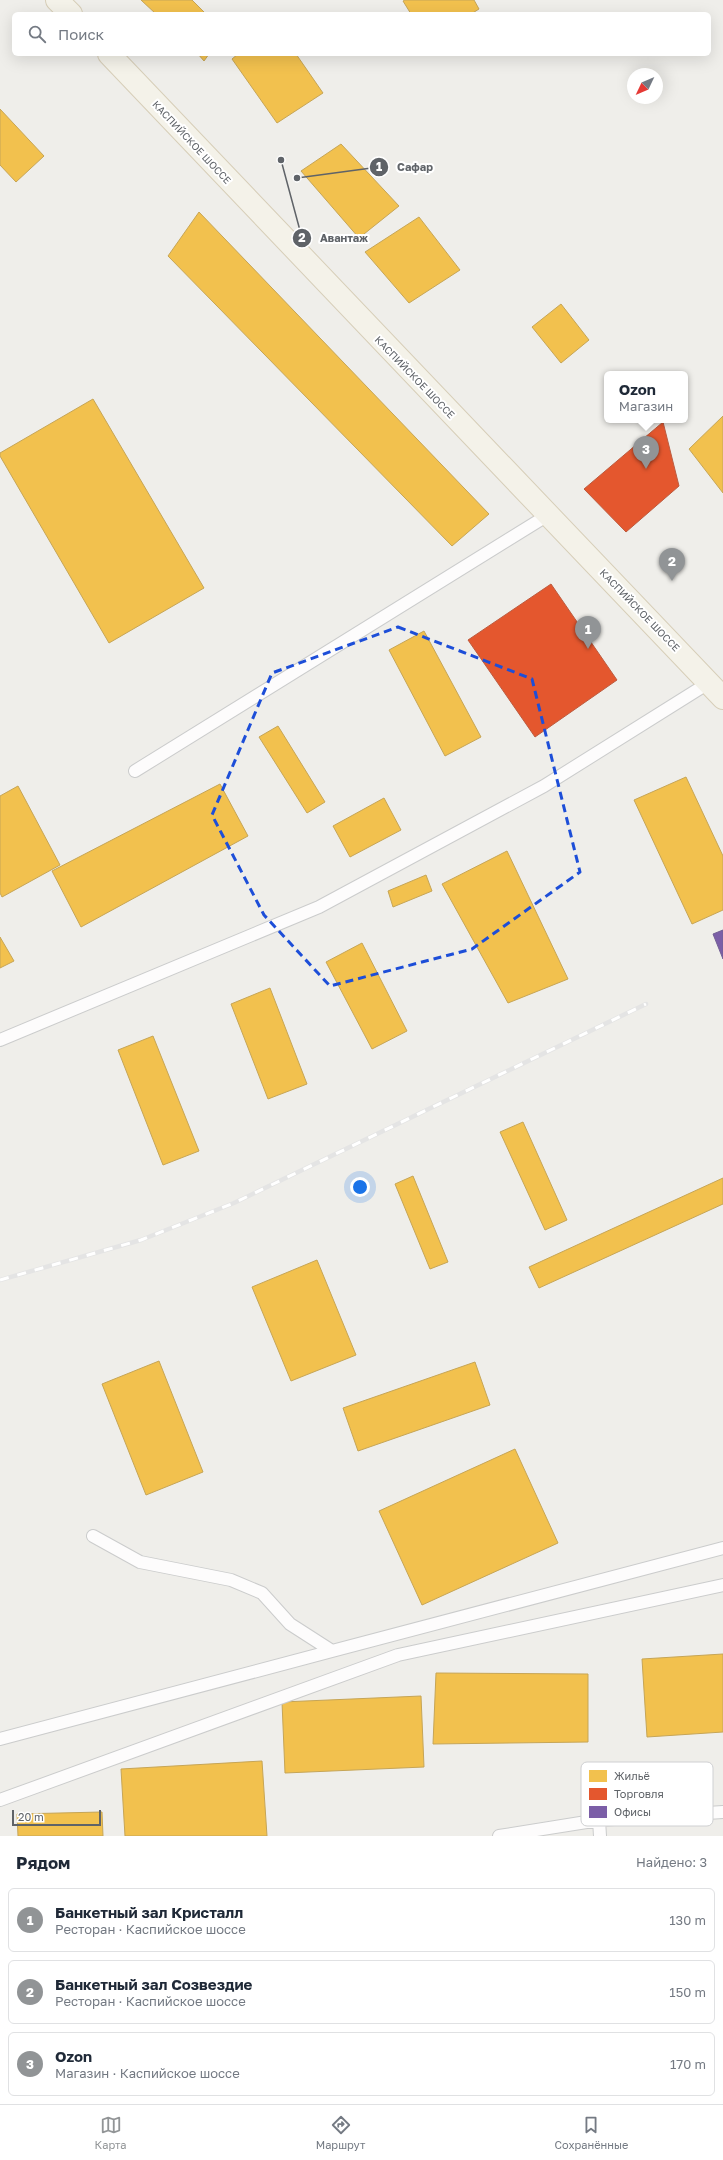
<!DOCTYPE html>
<html lang="ru">
<meta charset="utf-8">
<style>
body{margin:0;font-family:"Golos Text",sans-serif;background:#f6f6f7;color:#1f2937}
.compass{position:absolute;left:627px;top:68px;width:36px;height:36px;border-radius:50%;background:#fff;box-shadow:0 4px 16px #0002;rotate:226deg}
.scale{position:absolute;left:12px;bottom:10px;width:89px;box-sizing:border-box;padding-left:4px;border:2px solid #5f6368;border-top:0;font-size:11px;line-height:14px;white-space:nowrap;color:#5f6368;-webkit-text-stroke:3px #fff;paint-order:stroke}
.you{position:absolute;left:360px;top:1187px;width:14px;height:14px;margin:-10px;border:3px solid #fff;border-radius:50%;background:#1a73e8;box-shadow:0 0 0 6px #1a73e833}
.badge{display:grid;place-items:center;width:26px;height:26px;border-radius:50%;background:#919496;color:#fff;font-size:13px;font-weight:700}
.pin{position:absolute;translate:-50% -33px;filter:drop-shadow(0 1px 2px #0008)}
.pin::after{content:'';position:absolute;top:21px;width:14px;height:12px;background:inherit;clip-path:polygon(0 0,100% 0,50% 100%)}
.popup{position:absolute;left:604px;top:371px;width:84px;height:52px;box-sizing:border-box;display:grid;place-content:center;border-radius:6px;background:#fff;filter:drop-shadow(0 1px 3px #0005);font-size:13px;white-space:nowrap;color:#747a83}
.popup b{font-size:15px;color:#1f2937}
.popup::after{content:'';position:absolute;left:50%;top:100%;margin-left:-8px;border:8px solid transparent;border-top-color:#fff}
.list{margin:0;padding:0;list-style:none}
h2{display:flex;justify-content:space-between;align-items:center;height:52px;margin:0;padding:0 16px;font-size:17px}
h2 small{font-size:13px;font-weight:400;color:#747a83}
.list li{display:grid;grid-template-columns:26px 1fr auto;gap:12px;align-items:center;box-sizing:border-box;height:64px;margin:0 8px 8px;padding:0 8px;border:1px solid #e0e1e3;border-radius:6px}
.list b{display:block;font-size:15px;white-space:nowrap}
.list p{margin:0;font-size:13px;white-space:nowrap;color:#747a83}
.list em{font-size:13px;font-style:normal;color:#747a83}
.icon{flex:none;width:22px;height:22px;fill:none;stroke:currentColor;stroke-width:2;stroke-linecap:round;stroke-linejoin:round}
.map{position:relative;flex:none;width:723px;height:1836px;overflow:hidden}
.search{position:absolute;background:#fff;box-shadow:0 4px 16px #0002;left:12px;right:12px;top:12px;height:44px;display:flex;align-items:center;gap:10px;box-sizing:border-box;padding:0 14px;border-radius:6px;color:#747a83;font-size:15px}
.sheet{height:268px;background:#fff}
nav{display:flex;justify-content:space-around;align-items:center;box-sizing:border-box;height:56px;border-top:1px solid #e0e1e3;background:#fff;font-size:11px;color:#747a83}
nav a{display:grid;justify-items:center;gap:2px}
nav .on{color:#919496}
.map>svg:first-child{display:block}
.homes{fill:#f2c14e;stroke:#c6a556}
.shops{fill:#e4572e;stroke:#bc5b3f}
.offices{fill:#7b5ea7;stroke:#736094}
.lines{fill:none;stroke-linecap:round;stroke-linejoin:round}
.lane-casing{stroke:#cbcccc;stroke-width:14}
.primary-casing{stroke:#d7ceb8;stroke-width:24}
.lane{stroke:#fdfcfc;stroke-width:12}
.primary{stroke:#f4f2e9;stroke-width:22}
.rail-casing{stroke:#e4e4e4;stroke-width:4.5}
.rail{stroke:#fff;stroke-width:3;stroke-dasharray:9;stroke-linecap:butt}
.marked{fill:none;stroke:#1d4ed8;stroke-width:3;stroke-dasharray:8 5;stroke-linejoin:round}
.labels{text-anchor:middle;dominant-baseline:central;stroke-width:4;stroke-linejoin:round;paint-order:stroke}
.street-label{font-size:10px;fill:#5f6368;stroke:#fff}
.key{fill:#fff;stroke:#cfd0d2;stroke-width:1}
.key-label{font-size:11px;fill:#5f6368}
.leader{fill:none;stroke:#5f6368;stroke-width:1.5}
.callout-dot{fill:#5f6368;stroke:#fff;stroke-width:1.5}
.mark-label{font-size:12px;text-anchor:middle;font-weight:bold;fill:#fff}
.callout-label{font-size:11px;text-anchor:middle;font-weight:bold;fill:#5f6368;stroke:#fff;stroke-width:4;stroke-linejoin:round;paint-order:stroke}
</style>
<div class="map">
<svg width="723" height="1836" viewBox="0 0 723 1836">
<rect width="100%" height="100%" fill="#efeeea"/>
<path class="homes" d="M 141,0 L 192,0 L 206,14 L 156,14 Z
M 405,0 L 474,0 L 479,9 L 471,14 L 411,14 L 403,1 Z
M 198,54 L 209,54 L 204,61 Z
M 238,54 L 296,54 L 323,93 L 277,123 L 232,59 Z
M 0,109 L 44,156 L 16,182 L 0,165 Z
M 341,144 L 399,206 L 359,238 L 301,171 Z
M 199,212 L 489,514 L 452,546 L 168,256 Z
M 419,217 L 460,270 L 409,303 L 365,252 Z
M 561,304 L 589,340 L 561,363 L 532,327 Z
M 93,399 L 204,588 L 109,643 L 0,456 L 0,453 Z
M 723,416 L 723,493 L 689,449 Z
M 424,631 L 481,737 L 445,756 L 389,650 Z
M 278,726 L 325,802 L 307,813 L 259,737 Z
M 686,777 L 723,856 L 723,910 L 692,924 L 634,800 Z
M 220,784 L 248,836 L 81,927 L 52,871 Z
M 18,786 L 60,865 L 2,897 L 0,893 L 0,796 Z
M 384,798 L 401,830 L 350,857 L 333,826 Z
M 507,851 L 568,979 L 508,1003 L 442,884 Z
M 426,875 L 432,891 L 393,907 L 388,891 Z
M 0,937 L 14,961 L 0,968 Z
M 362,943 L 407,1031 L 372,1049 L 326,962 Z
M 270,988 L 307,1084 L 268,1099 L 231,1004 Z
M 153,1036 L 199,1151 L 163,1165 L 118,1050 Z
M 523,1122 L 567,1220 L 545,1230 L 500,1132 Z
M 413,1176 L 448,1262 L 430,1269 L 395,1184 Z
M 723,1178 L 723,1204 L 539,1288 L 529,1267 Z
M 317,1260 L 356,1355 L 291,1381 L 252,1287 Z
M 159,1361 L 203,1472 L 146,1495 L 102,1384 Z
M 475,1362 L 490,1405 L 358,1451 L 343,1408 Z
M 515,1449 L 558,1543 L 422,1605 L 379,1511 Z
M 723,1654 L 723,1732 L 647,1737 L 642,1659 Z
M 436,1673 L 588,1674 L 588,1742 L 433,1744 Z
M 421,1696 L 424,1767 L 285,1773 L 282,1702 Z
M 262,1761 L 267,1836 L 125,1836 L 121,1769 Z
M 102,1812 L 103,1836 L 18,1836 L 17,1814 Z"/>
<path class="shops" d="M 663,422 L 679,486 L 626,532 L 584,489 Z
M 551,584 L 617,680 L 535,737 L 468,640 Z"/>
<path class="offices" d="M 723,930 L 723,959 L 713,934 Z"/>
<g class="lines">
<defs>
<path id="lane" d="M 135,771 L 548,515
M 0,1040 L 319,907 L 544,786 L 710,682
M 93,1536 L 140,1562 L 231,1580 L 262,1593 L 290,1624 L 332,1651 L 723,1548
M 0,1739 L 332,1651
M 0,1800 L 398,1655 L 723,1585
M 499,1836 L 599,1820
M 600,1836 L 599,1820 L 723,1812"/>
<path id="primary" d="M 57,0 L 71,14
M 109,54 L 723,698"/>
</defs>
<use href="#lane" class="lane-casing"/>
<use href="#primary" class="primary-casing"/>
<use href="#lane" class="lane"/>
<use href="#primary" class="primary"/>
<defs>
<path id="rail" d="M 0,1280 L 141,1240 L 234,1203 L 646,1004"/>
</defs>
<use href="#rail" class="rail-casing"/>
<use href="#rail" class="rail"/>
</g>
<path class="marked" d="M 398,627 L 532,679 L 580,872 L 472,949 L 330,986 L 264,915 L 212,815 L 272,673 Z"/>
<g class="labels">
<g class="street-label">
<text transform="translate(192 142) rotate(47)">КАСПИЙСКОЕ ШОССЕ</text>
<text transform="translate(415 377) rotate(46)">КАСПИЙСКОЕ ШОССЕ</text>
<text transform="translate(640 610) rotate(46)">КАСПИЙСКОЕ ШОССЕ</text>
</g>
</g>
<rect x="581" y="1762" width="132" height="64" rx="6" class="key"/>
<rect x="589" y="1770" width="18" height="12" fill="#f2c14e"/>
<rect x="589" y="1788" width="18" height="12" fill="#e4572e"/>
<rect x="589" y="1806" width="18" height="12" fill="#7b5ea7"/>
<g class="key-label">
<text x="614" y="1780">Жильё</text>
<text x="614" y="1798">Торговля</text>
<text x="614" y="1816">Офисы</text>
</g>
<path class="leader" d="M297 178L379 167M281 160L302 238"/>
<g class="callout-dot">
<circle cx="297" cy="178" r="4"/>
<circle cx="281" cy="160" r="4"/>
<circle cx="379" cy="167" r="10"/>
<circle cx="302" cy="238" r="10"/>
</g>
<g class="mark-label">
<text x="379" y="171">1</text>
<text x="302" y="242">2</text>
</g>
<g class="callout-label">
<text x="415" y="171">Сафар</text>
<text x="344" y="242">Авантаж</text>
</g>
</svg>
<svg class="compass" viewBox="-18 -18 36 36"><path d="M0-13l5 13h-10z" fill="#e53935"/><path d="M0 13l5-13h-10z" fill="#747a83"/></svg>
<div class="scale">20 m</div>
<div class="you"></div>
<div class="pin badge" style="left:588px;top:649px">1</div>
<div class="pin badge" style="left:672px;top:581px">2</div>
<div class="pin badge" style="left:646px;top:469px">3</div>
<div class="popup"><b>Ozon</b>Магазин</div>
<div class="search"><svg class="icon" aria-label="search" viewBox="0 0 24 24"><circle cx="10" cy="10" r="6"/><path d="M15 15l6 6"/></svg>Поиск</div>
</div>
<section class="sheet">
<h2>Рядом<small>Найдено: 3</small></h2>
<ul class="list">
<li><span class="badge">1</span><div><b>Банкетный зал Кристалл</b><p>Ресторан · Каспийское шоссе</p></div><em>130 m</em></li>
<li><span class="badge">2</span><div><b>Банкетный зал Созвездие</b><p>Ресторан · Каспийское шоссе</p></div><em>150 m</em></li>
<li><span class="badge">3</span><div><b>Ozon</b><p>Магазин · Каспийское шоссе</p></div><em>170 m</em></li>
</ul>
</section>
<nav>
<a class="on"><svg class="icon" aria-label="map" viewBox="0 0 24 24"><path d="M3 6l6-2 6 2 6-2v14l-6 2-6-2-6 2zM9 4v14M15 6v14"/></svg>Карта</a>
<a><svg class="icon" aria-label="directions" viewBox="0 0 24 24"><path d="M12 3l9 9-9 9-9-9zM9 14v-3h6M13 9l2 2-2 2"/></svg>Маршрут</a>
<a><svg class="icon" aria-label="saved" viewBox="0 0 24 24"><path d="M7 4h10v16l-5-4-5 4z"/></svg>Сохранённые</a>
</nav>
